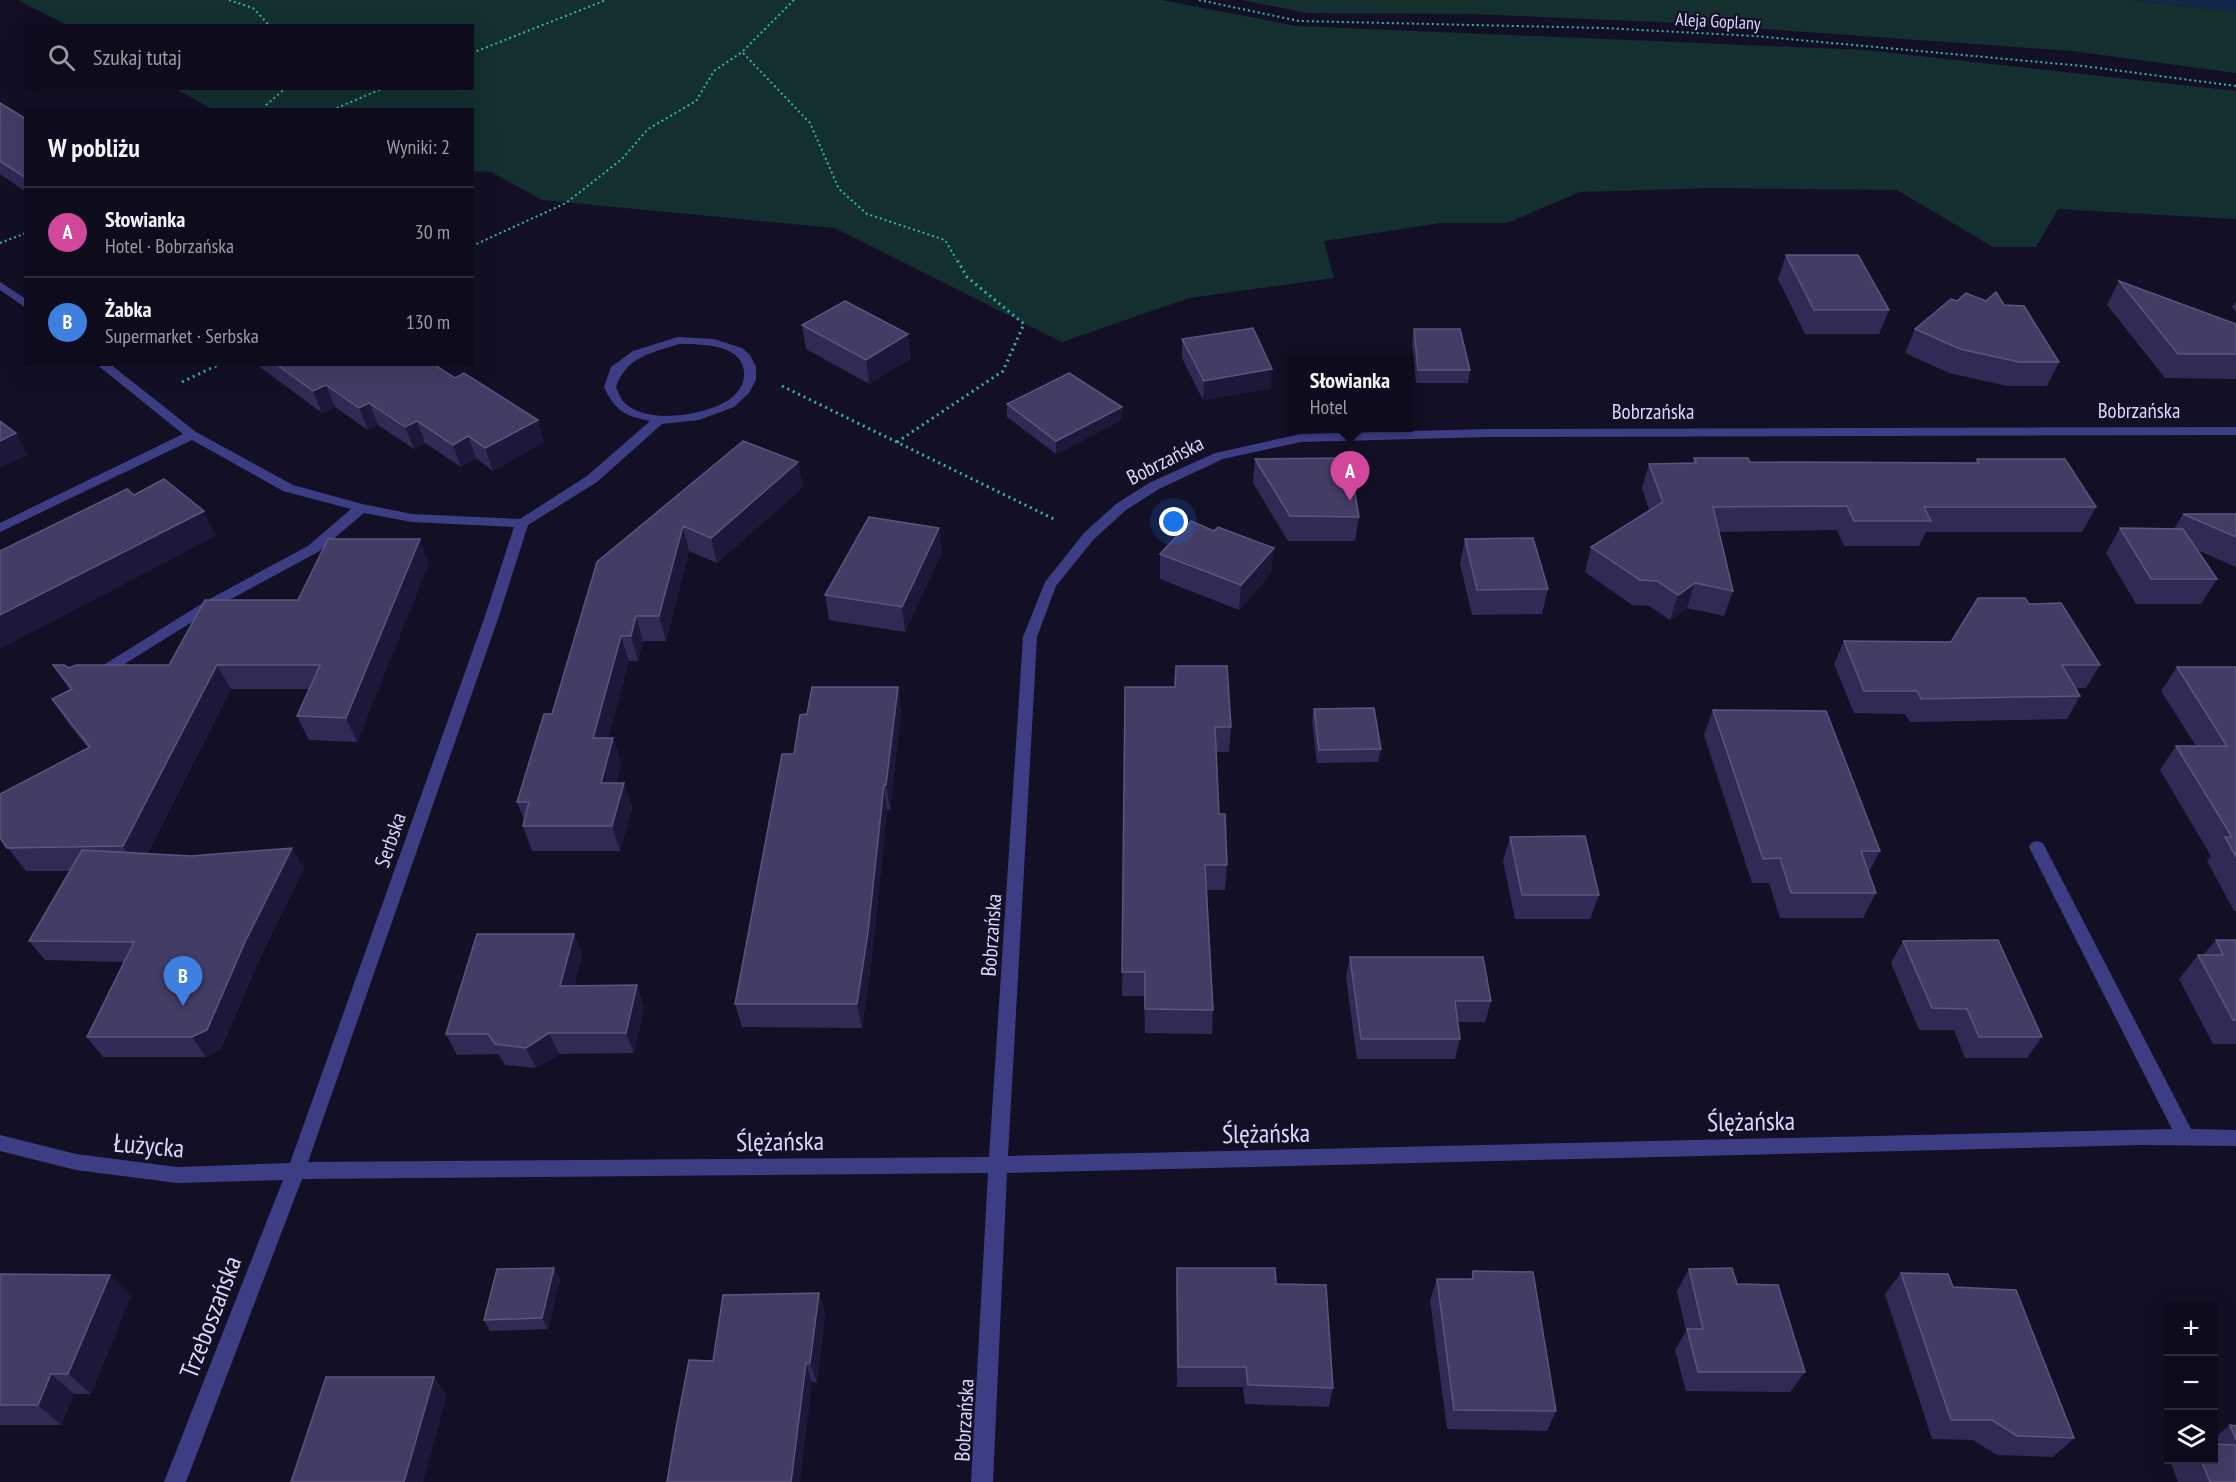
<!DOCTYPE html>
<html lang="pl">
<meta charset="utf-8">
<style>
body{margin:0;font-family:"PT Sans Narrow",sans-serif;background:#1c1a29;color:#f1f3f6}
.controls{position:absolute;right:18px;bottom:18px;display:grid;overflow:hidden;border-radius:0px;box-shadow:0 6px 24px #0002}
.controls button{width:54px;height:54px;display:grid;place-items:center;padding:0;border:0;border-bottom:2px solid #2e2c3b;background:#0e0c1c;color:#f1f3f6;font:30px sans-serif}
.you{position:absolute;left:1174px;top:522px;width:21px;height:21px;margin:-15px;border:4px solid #fff;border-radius:50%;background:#1a73e8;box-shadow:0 0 0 9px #1a73e833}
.badge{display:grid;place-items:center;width:39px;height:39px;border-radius:50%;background:#ea580c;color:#fff;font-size:20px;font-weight:700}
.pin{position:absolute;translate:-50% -50px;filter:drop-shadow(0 2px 3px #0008)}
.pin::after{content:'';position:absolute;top:32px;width:21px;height:18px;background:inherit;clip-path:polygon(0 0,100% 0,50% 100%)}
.popup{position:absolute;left:1287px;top:354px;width:126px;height:78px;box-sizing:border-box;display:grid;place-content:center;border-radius:0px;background:#0e0c1c;filter:drop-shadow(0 2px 4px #0005);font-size:20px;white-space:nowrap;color:#9b9ba3}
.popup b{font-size:22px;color:#f1f3f6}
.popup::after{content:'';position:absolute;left:50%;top:100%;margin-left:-12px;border:12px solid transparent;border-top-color:#0e0c1c}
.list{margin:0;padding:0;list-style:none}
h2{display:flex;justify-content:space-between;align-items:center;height:78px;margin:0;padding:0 24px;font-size:26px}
h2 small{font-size:20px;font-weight:400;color:#9b9ba3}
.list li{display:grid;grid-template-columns:39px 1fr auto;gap:18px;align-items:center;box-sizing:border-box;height:90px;padding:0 24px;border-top:2px solid #2e2c3b}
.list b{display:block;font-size:22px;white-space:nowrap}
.list p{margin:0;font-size:20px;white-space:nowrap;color:#9b9ba3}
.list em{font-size:20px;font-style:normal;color:#9b9ba3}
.icon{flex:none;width:33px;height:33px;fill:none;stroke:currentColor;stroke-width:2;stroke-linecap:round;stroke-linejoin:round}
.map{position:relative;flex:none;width:2236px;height:1482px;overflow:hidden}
.search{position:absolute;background:#0e0c1c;box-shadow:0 6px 24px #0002;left:24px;top:24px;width:450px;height:66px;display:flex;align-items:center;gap:15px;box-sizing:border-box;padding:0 21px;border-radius:0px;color:#9b9ba3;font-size:22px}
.panel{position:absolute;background:#0e0c1c;box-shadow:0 6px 24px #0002;left:24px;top:108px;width:450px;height:258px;border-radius:0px}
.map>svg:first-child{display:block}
.green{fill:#13302e}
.water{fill:#10284b}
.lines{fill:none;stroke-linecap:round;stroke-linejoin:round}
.path-far1{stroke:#33b5a9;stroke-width:2;stroke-dasharray:2 3;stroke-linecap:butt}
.path{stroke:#33b5a9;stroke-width:3;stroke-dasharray:2 4;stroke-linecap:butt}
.street{fill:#3d3d84;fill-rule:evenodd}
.wall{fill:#312a54}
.shaded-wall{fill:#1d183a}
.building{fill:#433d66;stroke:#5b557e;stroke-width:1.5}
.labels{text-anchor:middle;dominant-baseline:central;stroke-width:4.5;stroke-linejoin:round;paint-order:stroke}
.far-street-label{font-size:18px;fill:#dad7fe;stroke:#131026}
.street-label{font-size:21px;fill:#dad7fe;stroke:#131026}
.near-street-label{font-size:26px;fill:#dad7fe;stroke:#131026}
</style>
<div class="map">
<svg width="2236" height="1482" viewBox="0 0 2236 1482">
<rect width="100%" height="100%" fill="#131026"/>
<path class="green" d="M 18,0 L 1162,0 L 1296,26 L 1865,50 L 2236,91 L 2236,219 L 2058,209 L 2036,247 L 1993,247 L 1897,190 L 1711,188 L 1580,192 L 1507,223 L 1440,223 L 1324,241 L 1334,278 L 1189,298 L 1062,342 L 835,228 L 542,200 L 491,172 L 473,171 L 472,110 L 212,109 L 176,89 L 472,88 L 472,26 L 67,25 Z
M 1242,0 L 2134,0 L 2236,12 L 2236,73 L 2072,51 L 1681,23 L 1473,14 L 1307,13 Z"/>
<path class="water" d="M 2134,0 L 2236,0 L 2236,12 Z"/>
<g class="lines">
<path class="path-far1" d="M 229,0 L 253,8 L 270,26
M 794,0 L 742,52 L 810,123 L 839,189 L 867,214 L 945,240 L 956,259
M 1199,0 L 1299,21 L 1603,28 L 1755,36 L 2083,66 L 2236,86
M 472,53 L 606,0
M 265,110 L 266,105 L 286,88
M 332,110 L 384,88
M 0,243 L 26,233
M 472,246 L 566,203 L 622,159 L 648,129 L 696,101 L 714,71 L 742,52"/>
<path class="path" d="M 182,382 L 220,364
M 782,386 L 1056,520
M 897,442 L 1003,371 L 1024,324 L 967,277 L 956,258"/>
<path class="street" d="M 0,282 L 26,299 L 26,308 L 0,290 Z
M 678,337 L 714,339 L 742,348 L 750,355 L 756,367 L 756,380 L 749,393 L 734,407 L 699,420 L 662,424 L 597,482 L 528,525 L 498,619 L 308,1162 L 989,1157 L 1023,637 L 1045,582 L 1084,533 L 1116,504 L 1149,483 L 1215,453 L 1301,434 L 1488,429 L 2236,427 L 2236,435 L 1488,437 L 1301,442 L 1223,459 L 1159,489 L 1126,510 L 1094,539 L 1056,586 L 1037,637 L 1008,1156 L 2172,1129 L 2029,847 L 2031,843 L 2037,841 L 2043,843 L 2045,847 L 2191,1129 L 2236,1130 L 2236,1146 L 2141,1145 L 1007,1173 L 993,1482 L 971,1482 L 988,1173 L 302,1179 L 186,1482 L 164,1482 L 283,1180 L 177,1183 L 76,1170 L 0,1151 L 0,1135 L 76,1154 L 177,1167 L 290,1163 L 484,619 L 514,527 L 412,522 L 364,513 L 318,552 L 216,607 L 99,680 L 92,675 L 94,671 L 206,601 L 308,546 L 351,509 L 283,491 L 192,440 L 0,532 L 0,523 L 183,434 L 96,364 L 110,364 L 196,432 L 293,485 L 362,504 L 412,514 L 520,519 L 587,476 L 650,421 C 625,416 615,411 604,387 L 611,367 L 633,351 ZM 679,344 C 702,344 746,344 744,376 C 744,386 737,393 730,399 C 706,416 642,426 622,400 C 619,396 618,391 616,387 C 626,357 651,353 679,344 Z"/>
</g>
<path class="wall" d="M 0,103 L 26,119 L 26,192 L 0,174 Z
M 1786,255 L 1889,310 L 1879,334 L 1805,334 L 1778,279 Z
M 2119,281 L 2236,324 L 2236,379 L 2165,378 L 2107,305 Z
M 1957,301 L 1986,301 L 2004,305 L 2059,362 L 2047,386 L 2007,386 L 1949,373 L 1905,353 L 1915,329 Z
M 2236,301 L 2236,312 L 2232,307 Z
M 802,325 L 911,358 L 869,384 L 806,349 Z
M 1414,329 L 1470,370 L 1468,383 L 1416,383 L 1412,341 Z
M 1182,339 L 1271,388 L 1203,400 L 1182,358 Z
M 256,364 L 433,364 L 544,442 L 493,471 L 476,458 L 461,467 L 425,443 L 414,449 L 378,425 L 368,430 L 335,407 L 322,413 Z
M 1007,404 L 1122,407 L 1122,420 L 1056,454 L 1007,417 Z
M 1694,458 L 1750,462 L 1975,463 L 1977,459 L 2096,507 L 2082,532 L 1926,532 L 1919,546 L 1844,546 L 1837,530 L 1719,532 L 1733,591 L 1724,616 L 1687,608 L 1670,620 L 1649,606 L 1632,605 L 1585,572 L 1591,547 L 1649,510 L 1642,488 L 1649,464 L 1693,463 Z
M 1255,459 L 1359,517 L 1355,541 L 1288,541 L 1253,483 Z
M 798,462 L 803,487 L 717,563 L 689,551 L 666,641 L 643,641 L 638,661 L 629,661 L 608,738 L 613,738 L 621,763 L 616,783 L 624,783 L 632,808 L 620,851 L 532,851 L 523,826 L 524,820 L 517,802 L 552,714 L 597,562 Z
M 2183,514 L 2236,514 L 2236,567 L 2197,550 L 2217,579 L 2201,604 L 2136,604 L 2106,553 L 2120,528 L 2174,529 Z
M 1214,531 L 1271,573 L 1239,610 L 1160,579 L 1160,554 Z
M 1465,539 L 1548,589 L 1542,614 L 1472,615 L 1460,564 Z
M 942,552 L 905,632 L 829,620 L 825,595 Z
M 429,563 L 357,742 L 309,740 L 297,716 L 309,689 L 231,689 L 147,854 L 304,868 L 258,962 L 221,1049 L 206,1057 L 103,1057 L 87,1037 L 124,962 L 45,960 L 29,941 L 70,871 L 26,871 L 0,838 L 88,748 L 68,723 L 52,699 L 70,690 L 53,665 L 69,668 L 169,665 L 298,600 Z
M 2029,604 L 2100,665 L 2086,688 L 2075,688 L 2080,696 L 2067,719 L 1910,722 L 1905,714 L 1854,713 L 1834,664 L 1844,641 L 1951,642 Z
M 2177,667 L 2236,667 L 2236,911 L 2234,911 L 2207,861 L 2211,856 L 2160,770 L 2176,746 L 2196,746 L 2161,691 Z
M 898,687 L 901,712 L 890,810 L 887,810 L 872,956 L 862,1028 L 742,1027 L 735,1004 L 794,754 L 807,714 Z
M 1125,687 L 1231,727 L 1229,752 L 1216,752 L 1219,814 L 1227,865 L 1225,890 L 1207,890 L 1213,1010 L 1212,1034 L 1145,1033 L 1144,996 L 1122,996 Z
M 1314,709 L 1381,749 L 1378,762 L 1317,763 L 1312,721 Z
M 1713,710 L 1880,851 L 1869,872 L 1876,893 L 1863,918 L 1780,918 L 1769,883 L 1752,883 L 1704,735 Z
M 1510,837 L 1599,895 L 1590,919 L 1515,919 L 1503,861 Z
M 574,934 L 582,955 L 574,986 L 644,1006 L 634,1053 L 559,1054 L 536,1068 L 505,1065 L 498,1054 L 457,1055 L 446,1034 Z
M 2216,940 L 2236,940 L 2236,1044 L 2213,1044 L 2179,979 L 2198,955 L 2203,955 Z
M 1903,941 L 2042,1037 L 2027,1058 L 1965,1058 L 1954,1030 L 1919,1030 L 1891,963 Z
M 1350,957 L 1491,1001 L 1485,1022 L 1458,1022 L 1460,1039 L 1455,1059 L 1357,1059 L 1346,977 Z
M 1177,1268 L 1276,1284 L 1333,1388 L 1329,1407 L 1245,1404 L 1243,1387 L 1177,1387 L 1176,1289 Z
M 1689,1269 L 1737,1284 L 1805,1372 L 1790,1392 L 1686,1391 L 1675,1350 L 1686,1331 L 1677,1291 Z
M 1473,1271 L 1556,1411 L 1547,1431 L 1447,1429 L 1430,1300 L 1437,1279 L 1471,1279 Z
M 1901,1273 L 1953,1287 L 2074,1438 L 2053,1457 L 1997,1455 L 1973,1440 L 1932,1439 L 1885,1294 Z
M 0,1274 L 131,1296 L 91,1394 L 74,1394 L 61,1425 L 0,1425 Z
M 560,1279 L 548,1329 L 490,1331 L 484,1320 Z
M 819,1293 L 825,1314 L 817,1383 L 713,1361 Z
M 2230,1425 L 2236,1426 L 2236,1482 L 2178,1482 L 2171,1463 L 2176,1460 L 2214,1460 L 2214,1438 Z"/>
<path class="shaded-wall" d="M 908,334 L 911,358 L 869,384 L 866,360 Z
M 1272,369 L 1271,388 L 1203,400 L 1204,381 Z
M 326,385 L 335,407 L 322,413 L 313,391 Z
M 369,403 L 378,425 L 368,430 L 359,408 Z
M 1122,407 L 1122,420 L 1056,454 L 1056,441 Z
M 538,420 L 544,442 L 493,471 L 485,448 Z
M 417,421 L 425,443 L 414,449 L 405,427 Z
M 16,433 L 28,455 L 0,468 L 0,441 Z
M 468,436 L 476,458 L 461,467 L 453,445 Z
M 798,462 L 803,487 L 717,563 L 711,538 Z
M 204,511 L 216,536 L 0,649 L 0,615 Z
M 683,526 L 689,551 L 666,641 L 659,616 Z
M 939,528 L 942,552 L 905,632 L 902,607 Z
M 420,539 L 429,563 L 357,742 L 346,718 Z
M 1274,548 L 1271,573 L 1239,610 L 1241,585 Z
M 1695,583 L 1687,608 L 1670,620 L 1678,595 Z
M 636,616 L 643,641 L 638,661 L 631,636 Z
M 621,636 L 629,661 L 602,763 L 593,738 Z
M 217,665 L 231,689 L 139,869 L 123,846 Z
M 898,687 L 901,712 L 890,810 L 886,785 Z
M 613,738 L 621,763 L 609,808 L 601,783 Z
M 624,783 L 632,808 L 620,851 L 612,826 Z
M 884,785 L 887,810 L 872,956 L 862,1028 L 857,1004 Z
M 292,848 L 304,868 L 258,962 L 221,1049 L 206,1057 L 192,1037 L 245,942 Z
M 574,934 L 582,955 L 569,1007 L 560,986 Z
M 637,985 L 644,1006 L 634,1053 L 626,1033 Z
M 549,1033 L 559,1054 L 536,1068 L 526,1048 Z
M 554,1268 L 560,1279 L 548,1329 L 542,1318 Z
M 110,1275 L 131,1296 L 91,1394 L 68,1374 Z
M 819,1293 L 825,1314 L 817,1383 L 810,1363 Z
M 806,1363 L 812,1383 L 800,1482 L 791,1482 Z
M 51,1374 L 74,1394 L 61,1425 L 38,1405 Z
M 434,1377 L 447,1395 L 423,1482 L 404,1482 Z"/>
<path class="building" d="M 0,103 L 26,119 L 26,178 L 0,161 Z
M 1786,255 L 1858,255 L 1889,310 L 1814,310 Z
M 2119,281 L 2236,324 L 2236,354 L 2178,354 Z
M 1996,292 L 2004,305 L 2024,306 L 2059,362 L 2019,362 L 1960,349 L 1915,329 L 1951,299 L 1957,301 L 1966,293 L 1986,301 Z
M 845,301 L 908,334 L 866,360 L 802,325 Z
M 1253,328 L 1272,369 L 1204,381 L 1182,339 Z
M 1414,329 L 1460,329 L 1470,370 L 1418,370 Z
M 276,364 L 433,364 L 455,378 L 464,373 L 538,420 L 485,448 L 468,436 L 453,445 L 417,421 L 405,427 L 369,403 L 359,408 L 326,385 L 313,391 Z
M 1069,373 L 1122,407 L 1056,441 L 1007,404 Z
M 0,421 L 16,433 L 0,441 Z
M 743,441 L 798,462 L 711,538 L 683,526 L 659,616 L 636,616 L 631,636 L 621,636 L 593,738 L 613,738 L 601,783 L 624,783 L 612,826 L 523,826 L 529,802 L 517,802 L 544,714 L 552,714 L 597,562 Z
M 1349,458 L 1359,517 L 1290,516 L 1255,459 Z
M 1694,458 L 1748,458 L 1750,462 L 1979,463 L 1977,459 L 2065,459 L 2096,507 L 1924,507 L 1931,521 L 1854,521 L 1847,506 L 1713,507 L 1733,591 L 1695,583 L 1678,595 L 1657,581 L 1640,580 L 1591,547 L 1663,502 L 1649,464 L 1696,463 Z
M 164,479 L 204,511 L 0,615 L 0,551 L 127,489 L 134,495 Z
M 2183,514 L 2236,514 L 2236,537 Z
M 869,517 L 939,528 L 902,607 L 825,595 Z
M 1191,521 L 1214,531 L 1218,527 L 1274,548 L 1241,585 L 1160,554 Z
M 2120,528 L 2183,529 L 2217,579 L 2151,579 Z
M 1533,538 L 1548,589 L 1477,590 L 1465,539 Z
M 328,539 L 420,539 L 346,718 L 297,716 L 320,665 L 217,665 L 123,846 L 7,848 L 0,838 L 0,794 L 90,747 L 52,699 L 72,689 L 53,665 L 64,665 L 69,668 L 76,665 L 169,665 L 205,600 L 298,600 Z
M 1978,598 L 2025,598 L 2029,604 L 2061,603 L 2100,665 L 2062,665 L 2080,696 L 1921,699 L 1917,691 L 1864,691 L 1844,641 L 1951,642 Z
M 1176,666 L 1227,666 L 1231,727 L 1215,727 L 1219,814 L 1225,814 L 1227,865 L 1205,865 L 1213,1010 L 1145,1009 L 1145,972 L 1122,972 L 1125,687 L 1175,687 Z
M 2177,667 L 2236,667 L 2236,857 L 2225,837 L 2232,837 L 2176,746 L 2227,746 Z
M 812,687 L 898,687 L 886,785 L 884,785 L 868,932 L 857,1004 L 735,1004 L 782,754 L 794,754 L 800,715 L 807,714 Z
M 1374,708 L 1381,749 L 1319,750 L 1314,709 Z
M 1713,710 L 1826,711 L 1880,851 L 1861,851 L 1876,893 L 1791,893 L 1780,858 L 1763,859 Z
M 1585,836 L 1599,895 L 1522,895 L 1510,837 Z
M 292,848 L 245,942 L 207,1030 L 192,1037 L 87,1037 L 134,942 L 29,941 L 82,850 L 191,856 Z
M 477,934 L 574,934 L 560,986 L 637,985 L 626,1033 L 549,1033 L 526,1048 L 495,1044 L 488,1034 L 446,1034 Z
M 1998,940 L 2042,1037 L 1979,1037 L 1967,1009 L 1932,1008 L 1903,941 Z
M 2216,940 L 2236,940 L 2236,1020 L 2233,1020 L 2198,955 L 2223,955 Z
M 1350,957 L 1483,957 L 1491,1001 L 1455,1001 L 1460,1039 L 1361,1039 Z
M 554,1268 L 542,1318 L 484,1320 L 497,1269 Z
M 1177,1268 L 1275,1268 L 1276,1284 L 1326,1285 L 1333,1388 L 1248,1385 L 1246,1367 L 1178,1367 Z
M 1732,1268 L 1737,1284 L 1778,1285 L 1805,1372 L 1698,1372 L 1687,1329 L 1703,1329 L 1689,1269 Z
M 1473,1271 L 1533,1272 L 1556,1411 L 1454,1410 L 1437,1279 L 1473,1279 Z
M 1901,1273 L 1948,1274 L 1953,1287 L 2016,1290 L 2074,1438 L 2017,1436 L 1992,1420 L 1951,1420 Z
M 0,1274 L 110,1275 L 68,1374 L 51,1374 L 38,1405 L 0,1405 Z
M 819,1293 L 810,1363 L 806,1363 L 791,1482 L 667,1482 L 676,1428 L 689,1360 L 713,1361 L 723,1295 Z
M 326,1377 L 434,1377 L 404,1482 L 291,1482 Z
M 2230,1425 L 2236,1426 L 2236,1440 Z
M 2214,1444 L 2236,1445 L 2236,1482 L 2210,1482 L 2201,1460 L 2214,1460 Z"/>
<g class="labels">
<g class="far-street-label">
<text transform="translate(1718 21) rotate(3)">Aleja Goplany</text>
</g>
<g class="street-label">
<text x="2139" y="410">Bobrzańska</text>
<text x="1653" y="411">Bobrzańska</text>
<text transform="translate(1165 460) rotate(-27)">Bobrzańska</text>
<text transform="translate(390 840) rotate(-71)">Serbska</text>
<text transform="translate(991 935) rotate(-86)">Bobrzańska</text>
<text transform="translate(964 1420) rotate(-87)">Bobrzańska</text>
</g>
<g class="near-street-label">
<text transform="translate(1751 1121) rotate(-1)">Ślężańska</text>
<text transform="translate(1266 1133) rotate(-1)">Ślężańska</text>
<text transform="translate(780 1141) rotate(-1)">Ślężańska</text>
<text transform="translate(149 1145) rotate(5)">Łużycka</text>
<text transform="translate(210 1317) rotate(-69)">Trzeboszańska</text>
</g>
</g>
</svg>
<div class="controls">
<button>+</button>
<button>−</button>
<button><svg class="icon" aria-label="layers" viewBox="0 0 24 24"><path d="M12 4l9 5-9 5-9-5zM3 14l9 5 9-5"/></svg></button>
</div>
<div class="you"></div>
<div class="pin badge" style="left:1350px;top:501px;background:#d1479c">A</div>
<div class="popup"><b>Słowianka</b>Hotel</div>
<div class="pin badge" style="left:183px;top:1006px;background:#3f7fe0">B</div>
<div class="search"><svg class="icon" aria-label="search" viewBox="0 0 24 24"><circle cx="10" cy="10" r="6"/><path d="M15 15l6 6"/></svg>Szukaj tutaj</div>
<section class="panel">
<h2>W pobliżu<small>Wyniki: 2</small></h2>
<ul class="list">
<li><span class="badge" style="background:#d1479c">A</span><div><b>Słowianka</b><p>Hotel · Bobrzańska</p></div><em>30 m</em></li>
<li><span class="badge" style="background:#3f7fe0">B</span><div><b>Żabka</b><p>Supermarket · Serbska</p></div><em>130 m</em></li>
</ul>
</section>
</div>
